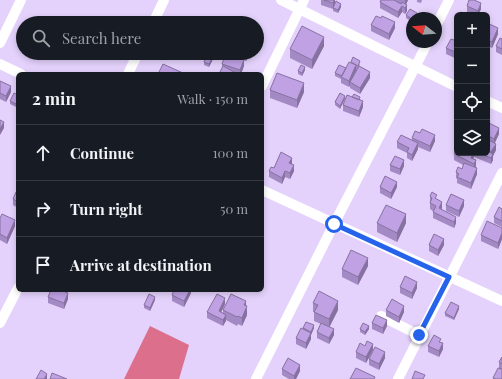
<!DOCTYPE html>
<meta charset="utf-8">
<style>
body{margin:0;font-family:"Playfair Display",serif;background:#20242c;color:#f1f3f6}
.controls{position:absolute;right:12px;top:12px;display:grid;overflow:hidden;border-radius:6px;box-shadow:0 2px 6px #0003}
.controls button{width:36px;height:36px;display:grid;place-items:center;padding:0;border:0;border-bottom:1px solid #363941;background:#171b24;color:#f1f3f6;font:20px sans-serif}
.compass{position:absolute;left:406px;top:12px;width:36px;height:36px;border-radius:50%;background:#171b24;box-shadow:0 2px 6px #0003;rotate:287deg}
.stop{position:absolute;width:12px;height:12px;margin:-9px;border:3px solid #2563eb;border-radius:50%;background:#fff}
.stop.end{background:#2563eb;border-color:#fff;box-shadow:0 1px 4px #0008}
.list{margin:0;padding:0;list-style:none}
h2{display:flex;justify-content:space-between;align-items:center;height:52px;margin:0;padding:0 16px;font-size:17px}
h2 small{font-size:13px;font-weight:400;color:#9ea1a6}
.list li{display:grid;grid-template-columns:26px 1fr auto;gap:12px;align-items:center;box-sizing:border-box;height:56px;padding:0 16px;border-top:1px solid #363941}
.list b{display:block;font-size:15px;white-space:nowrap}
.list em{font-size:13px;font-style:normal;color:#9ea1a6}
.icon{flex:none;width:22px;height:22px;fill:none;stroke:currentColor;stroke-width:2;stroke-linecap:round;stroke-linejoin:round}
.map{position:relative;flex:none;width:502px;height:379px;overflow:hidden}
.search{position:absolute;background:#171b24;box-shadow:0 2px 6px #0003;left:16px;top:16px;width:248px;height:44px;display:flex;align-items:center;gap:10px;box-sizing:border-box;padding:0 14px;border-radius:22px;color:#9ea1a6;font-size:15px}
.panel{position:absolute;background:#171b24;box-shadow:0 2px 6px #0003;left:16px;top:72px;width:248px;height:220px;border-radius:6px}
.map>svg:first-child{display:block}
.water{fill:#dc6f8c}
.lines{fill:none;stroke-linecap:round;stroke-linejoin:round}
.street{stroke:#fff;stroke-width:10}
.wall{fill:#a48ac4}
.shaded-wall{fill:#8671a0}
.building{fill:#bfa1e4;stroke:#8671a0}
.route{stroke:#2563eb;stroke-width:5}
</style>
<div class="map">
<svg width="502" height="379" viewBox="0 0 502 379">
<rect width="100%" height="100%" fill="#e4d2fc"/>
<path class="water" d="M 150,326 L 189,345 L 179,379 L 124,379 Z"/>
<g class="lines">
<path class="street" d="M 281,0 L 457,87
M 153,23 L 164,0
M 436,26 L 449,0
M 0,43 L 21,0
M 0,64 L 21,74
M 128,74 L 138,53
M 262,86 L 304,0
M 487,101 L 502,108
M 262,190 L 502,301
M 381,316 L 419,335
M 0,323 L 18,288
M 256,379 L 334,224 L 428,42
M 398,379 L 502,173"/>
</g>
<path class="wall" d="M 321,0 L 335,0 L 335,3 L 341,7 L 338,13 L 333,11 L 333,9 L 321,5 Z
M 381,0 L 408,0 L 406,4 L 407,11 L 405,14 L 402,12 L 398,18 L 380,8 L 380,2 Z
M 417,0 L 422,0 L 421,3 L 417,2 Z
M 467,6 L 481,9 L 478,15 L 474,15 L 467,12 Z
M 406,15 L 417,16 L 416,18 L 412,18 L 412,22 L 406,18 Z
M 381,18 L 395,28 L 389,40 L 371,31 L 371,25 Z
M 487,23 L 498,34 L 492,48 L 487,46 L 487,40 L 488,38 L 487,37 Z
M 502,38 L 502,55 L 496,52 L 496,46 Z
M 457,41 L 457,59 L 446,54 L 446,48 Z
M 324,46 L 312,69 L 290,58 L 290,49 Z
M 229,53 L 250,53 L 246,61 L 244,60 L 244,66 L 241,74 L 219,74 L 222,68 L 222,64 L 239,58 Z
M 214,57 L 209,67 L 204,65 L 204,62 Z
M 360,64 L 359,66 L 370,78 L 360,94 L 350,88 L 350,85 L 349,87 L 341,83 L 341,79 L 335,76 L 335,73 L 346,68 Z
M 305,70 L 302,76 L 298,74 L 298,71 Z
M 0,81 L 11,92 L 6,102 L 0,99 Z
M 270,90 L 304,92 L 297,108 L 270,98 Z
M 340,93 L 340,109 L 335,105 L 335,102 Z
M 18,95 L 16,107 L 10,104 L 10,101 Z
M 360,100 L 363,107 L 359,117 L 343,111 L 343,105 Z
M 487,122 L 499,134 L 494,143 L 496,150 L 493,156 L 493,160 L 491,164 L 474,157 L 473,159 L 476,166 L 475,168 L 477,174 L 471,189 L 457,183 L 457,179 L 456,178 L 456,172 L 462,169 L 463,165 L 454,160 L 454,154 L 457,153 L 487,153 Z
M 412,138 L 435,141 L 430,152 L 418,147 L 418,149 L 412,161 L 407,158 L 407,153 L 397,148 L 397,142 L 412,140 Z
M 292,163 L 294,171 L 290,179 L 285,177 L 282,184 L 269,177 L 269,171 L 274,168 Z
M 390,165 L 404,166 L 400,175 L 390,171 Z
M 380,187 L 397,187 L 391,199 L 380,193 Z
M 18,193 L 18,208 L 13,205 L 13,199 Z
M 430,196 L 437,199 L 442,208 L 441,209 L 456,223 L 454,228 L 433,218 L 433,211 L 430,209 Z
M 446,205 L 464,206 L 459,217 L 446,211 Z
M 502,209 L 502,227 L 494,223 L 494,217 Z
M 0,218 L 15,226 L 7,244 L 0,240 Z
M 377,223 L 406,223 L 397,242 L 377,232 Z
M 502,228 L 502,239 L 498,249 L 481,241 L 481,235 Z
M 429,245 L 444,245 L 438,256 L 429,251 Z
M 368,266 L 358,285 L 342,277 L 342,269 Z
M 400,287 L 417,288 L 412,299 L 400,293 Z
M 191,290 L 191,293 L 184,307 L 172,301 L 172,295 Z
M 48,297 L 68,299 L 64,309 L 48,303 Z
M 155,300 L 150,311 L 144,308 L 144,305 Z
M 313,303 L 338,310 L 329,327 L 334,335 L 329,344 L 317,338 L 317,332 L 321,324 L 314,321 L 314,312 L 313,312 Z
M 225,304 L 221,312 L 223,313 L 223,310 L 246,306 L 247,315 L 242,326 L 238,324 L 237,326 L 226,320 L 223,326 L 207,318 L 207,312 Z
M 459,309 L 454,320 L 445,316 L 445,313 Z
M 386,310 L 404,312 L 399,323 L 386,316 Z
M 372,323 L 387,326 L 383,334 L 372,329 Z
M 303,328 L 314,328 L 311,335 L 311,339 L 306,349 L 296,344 L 296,338 L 303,329 Z
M 360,329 L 369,329 L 365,335 L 360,332 Z
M 441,343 L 443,349 L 439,357 L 428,352 L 428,346 Z
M 365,346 L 373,350 L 366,363 L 356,358 L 356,352 Z
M 502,357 L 502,379 L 493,379 L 493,378 L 499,368 L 499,362 Z
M 385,358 L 379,370 L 369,365 L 369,359 Z
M 282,369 L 300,371 L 296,379 L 289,379 L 282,375 Z"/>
<path class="shaded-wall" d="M 334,0 L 335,0 L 335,2 L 333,9 L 333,3 Z
M 405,0 L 408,0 L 405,7 Z
M 481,3 L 481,9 L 478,15 L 478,11 Z
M 341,4 L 341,7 L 338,13 L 338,10 Z
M 407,5 L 407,11 L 405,14 L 405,8 Z
M 402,6 L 402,12 L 398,18 L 398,12 Z
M 395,22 L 395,28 L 389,40 L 389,34 Z
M 498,28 L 498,34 L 492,48 L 492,42 Z
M 324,37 L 324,46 L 312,69 L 312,60 Z
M 248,53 L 250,53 L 246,61 L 246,56 Z
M 214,54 L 214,57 L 209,67 L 209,64 Z
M 244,60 L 244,66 L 241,74 L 240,74 L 240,70 Z
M 356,65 L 356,71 L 350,82 L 350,85 L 349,87 L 349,81 Z
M 305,67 L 305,70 L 302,76 L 302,73 Z
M 370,72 L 370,78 L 360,94 L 360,88 Z
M 304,83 L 304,92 L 297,108 L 297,100 Z
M 11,86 L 11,92 L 6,102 L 6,96 Z
M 345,96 L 345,99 L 340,109 L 340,106 Z
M 18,99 L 18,102 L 16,107 L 16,104 Z
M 363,101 L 363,107 L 359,117 L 359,111 Z
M 4,122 L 4,128 L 0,135 L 0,129 Z
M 499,128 L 499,134 L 494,145 L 494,139 Z
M 435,135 L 435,141 L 430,152 L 430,146 Z
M 418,143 L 418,149 L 412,161 L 412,155 Z
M 496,144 L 496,150 L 493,156 L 493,160 L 491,164 L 491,152 Z
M 473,153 L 474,153 L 474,157 L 471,162 L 471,158 Z
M 292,158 L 292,163 L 289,169 L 289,163 Z
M 404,160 L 404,166 L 400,175 L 400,169 Z
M 476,160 L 476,166 L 474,170 L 474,164 Z
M 294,165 L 294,171 L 290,179 L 290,173 Z
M 477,168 L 477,174 L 471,189 L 471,183 Z
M 285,171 L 285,177 L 282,184 L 282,178 Z
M 397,182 L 397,187 L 391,199 L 391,193 Z
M 464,200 L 464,206 L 459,217 L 459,211 Z
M 442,202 L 442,208 L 439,214 L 439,208 Z
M 406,214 L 406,223 L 397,242 L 397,233 Z
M 456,217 L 456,223 L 454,228 L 454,222 Z
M 15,220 L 15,226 L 7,244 L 7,238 Z
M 502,233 L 502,239 L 498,249 L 498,243 Z
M 444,239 L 444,245 L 438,256 L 438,250 Z
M 368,258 L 368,266 L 358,285 L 358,277 Z
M 417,282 L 417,288 L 412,299 L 412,293 Z
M 190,290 L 191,290 L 191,293 L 184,307 L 184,301 Z
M 68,293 L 68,299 L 64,309 L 64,303 Z
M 155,297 L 155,300 L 150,311 L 150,308 Z
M 225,298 L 225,304 L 219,317 L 219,311 Z
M 246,301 L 246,310 L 247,306 L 247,315 L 242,326 L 242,318 L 244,305 Z
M 338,301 L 338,310 L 329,328 L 329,319 Z
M 404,306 L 404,312 L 399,323 L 399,317 Z
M 459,306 L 459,309 L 454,320 L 454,318 Z
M 226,315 L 226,321 L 223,326 L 223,320 Z
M 387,320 L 387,326 L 383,334 L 383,328 Z
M 314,325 L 314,328 L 311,335 L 311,332 Z
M 369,326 L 369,329 L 365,335 L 365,332 Z
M 334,329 L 334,335 L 329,344 L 329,338 Z
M 311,333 L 311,339 L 306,349 L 306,343 Z
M 443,343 L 443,349 L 439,357 L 439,351 Z
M 373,344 L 373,350 L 366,363 L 366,357 Z
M 385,352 L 385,358 L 379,370 L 379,364 Z
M 300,365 L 300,371 L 296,379 L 294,379 L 294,376 Z
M 47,374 L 47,379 L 44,379 Z"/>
<path class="building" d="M 324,0 L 334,0 L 333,3 Z
M 381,0 L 394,0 L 401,4 L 402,2 L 407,5 L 405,8 L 402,6 L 398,12 L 380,2 Z
M 469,0 L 474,0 L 481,3 L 478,11 L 467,6 Z
M 336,1 L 341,4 L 338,10 L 333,8 Z
M 410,9 L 417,13 L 414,18 L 412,18 L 412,19 L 406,15 Z
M 461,12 L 468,15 L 460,15 Z
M 376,16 L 381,18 L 382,16 L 395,22 L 389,34 L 371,25 Z
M 76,18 L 85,23 L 74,23 Z
M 95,19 L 102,23 L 93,23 Z
M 487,23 L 498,28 L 492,42 L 487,40 L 490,33 L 487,31 Z
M 302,26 L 324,37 L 312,60 L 290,49 Z
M 500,38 L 502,39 L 502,38 L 502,49 L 496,46 Z
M 451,39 L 457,41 L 457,53 L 446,48 Z
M 208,53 L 212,53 L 214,54 L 209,64 L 204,62 Z
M 226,53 L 244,60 L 240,70 L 222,64 Z
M 241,53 L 248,53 L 246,56 Z
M 353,57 L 360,61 L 358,66 L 351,62 Z
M 349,62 L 356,65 L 349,81 L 341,77 Z
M 163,64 L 183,73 L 183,74 L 158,74 Z
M 301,65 L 305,67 L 302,73 L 298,71 Z
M 339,65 L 346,68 L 342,76 L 335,73 Z
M 223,66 L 238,74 L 219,74 Z
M 359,66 L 370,72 L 360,88 L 350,82 Z
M 277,73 L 304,83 L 297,100 L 270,90 Z
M 0,81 L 11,86 L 6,96 L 0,93 Z
M 14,93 L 18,95 L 18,99 L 16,104 L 10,101 Z
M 340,93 L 345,96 L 340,106 L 335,102 Z
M 354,94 L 360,97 L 359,100 L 352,97 Z
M 347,95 L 363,101 L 359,111 L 343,105 Z
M 0,120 L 4,122 L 0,129 Z
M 487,122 L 499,128 L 494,139 L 487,135 Z
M 422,129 L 435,135 L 430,146 L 412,138 L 415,131 L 420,133 Z
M 401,135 L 418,143 L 412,155 L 407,152 L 409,148 L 397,142 Z
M 487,139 L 496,144 L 491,152 L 487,150 Z
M 457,147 L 457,153 L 473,153 L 471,158 L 476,160 L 474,164 L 454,154 Z
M 487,151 L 493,154 L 491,158 L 478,153 L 487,153 Z
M 281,152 L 292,158 L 289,163 L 294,165 L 290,173 L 285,171 L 282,178 L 269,171 L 271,167 L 274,168 Z
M 395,156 L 404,160 L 400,169 L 390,165 Z
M 464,163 L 477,168 L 471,183 L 457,177 L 459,174 L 456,172 L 458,167 L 462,169 Z
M 385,176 L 397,182 L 391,193 L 380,187 Z
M 16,192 L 18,193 L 18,202 L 13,199 Z
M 432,192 L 437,195 L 435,198 L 442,202 L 439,208 L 456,217 L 454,222 L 433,212 L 436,206 L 430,203 L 432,198 L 430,196 Z
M 451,194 L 464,200 L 459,211 L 446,205 Z
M 386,205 L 406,214 L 397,233 L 377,223 Z
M 499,207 L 502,209 L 502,221 L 494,217 Z
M 2,214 L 15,220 L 7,238 L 0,234 L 0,218 Z
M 487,221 L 502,228 L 502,233 L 498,243 L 481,235 Z
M 434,234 L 444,239 L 438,250 L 429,245 Z
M 351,250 L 368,258 L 358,277 L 342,269 Z
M 405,276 L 417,282 L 412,293 L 400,287 Z
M 51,290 L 60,290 L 68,293 L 64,303 L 48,297 Z
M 174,290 L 190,290 L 184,301 L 172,295 Z
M 319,291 L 338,301 L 329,319 L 314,312 L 318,305 L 313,303 Z
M 149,294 L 155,297 L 150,308 L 144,305 Z
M 217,294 L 225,298 L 219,311 L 226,315 L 223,320 L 207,312 Z
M 231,294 L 246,301 L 244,305 L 247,306 L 242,318 L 238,316 L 237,317 L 223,310 Z
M 392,299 L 404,306 L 399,317 L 386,310 Z
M 451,302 L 459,306 L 454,318 L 445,313 Z
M 376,315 L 387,320 L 383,328 L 372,323 Z
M 306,322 L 314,325 L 311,332 L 303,328 Z
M 321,323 L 334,329 L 329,338 L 317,332 Z
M 363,323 L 369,326 L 365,332 L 360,329 Z
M 301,328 L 311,333 L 306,343 L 296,338 Z
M 434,335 L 441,339 L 439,342 L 443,343 L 439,351 L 428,346 Z
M 367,341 L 373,344 L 366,357 L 356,352 L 360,343 L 365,346 Z
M 375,347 L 385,352 L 379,364 L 369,359 Z
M 502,357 L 502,364 L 499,362 Z
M 288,358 L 300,365 L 294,376 L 282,369 Z
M 356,368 L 375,377 L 374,379 L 350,379 Z
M 498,368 L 502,369 L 502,379 L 496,379 L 493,378 Z
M 41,370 L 47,374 L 44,379 L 36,379 Z
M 415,371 L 425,375 L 423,379 L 412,379 Z
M 52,373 L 67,379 L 50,379 Z"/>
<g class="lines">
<path class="route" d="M 334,224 L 449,277 L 419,335"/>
</g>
</svg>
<div class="controls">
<button>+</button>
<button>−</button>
<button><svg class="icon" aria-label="locate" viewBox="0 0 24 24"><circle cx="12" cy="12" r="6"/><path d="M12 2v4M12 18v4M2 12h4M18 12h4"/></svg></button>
<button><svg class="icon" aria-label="layers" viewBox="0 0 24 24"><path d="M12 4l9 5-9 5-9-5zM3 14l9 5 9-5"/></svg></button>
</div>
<svg class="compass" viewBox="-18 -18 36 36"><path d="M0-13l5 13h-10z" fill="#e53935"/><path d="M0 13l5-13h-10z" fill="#9ea1a6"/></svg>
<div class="stop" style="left:334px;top:224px"></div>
<div class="stop end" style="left:419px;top:335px"></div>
<div class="search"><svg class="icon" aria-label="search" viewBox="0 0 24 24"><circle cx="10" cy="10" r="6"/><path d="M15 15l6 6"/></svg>Search here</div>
<section class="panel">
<h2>2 min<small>Walk · 150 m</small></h2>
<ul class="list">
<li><svg class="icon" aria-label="ahead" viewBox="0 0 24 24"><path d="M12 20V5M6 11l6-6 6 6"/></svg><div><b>Continue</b></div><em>100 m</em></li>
<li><svg class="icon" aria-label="right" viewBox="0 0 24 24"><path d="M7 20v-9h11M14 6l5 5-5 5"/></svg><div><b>Turn right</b></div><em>50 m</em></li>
<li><svg class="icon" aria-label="arrive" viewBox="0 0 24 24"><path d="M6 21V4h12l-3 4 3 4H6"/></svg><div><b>Arrive at destination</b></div></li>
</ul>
</section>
</div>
